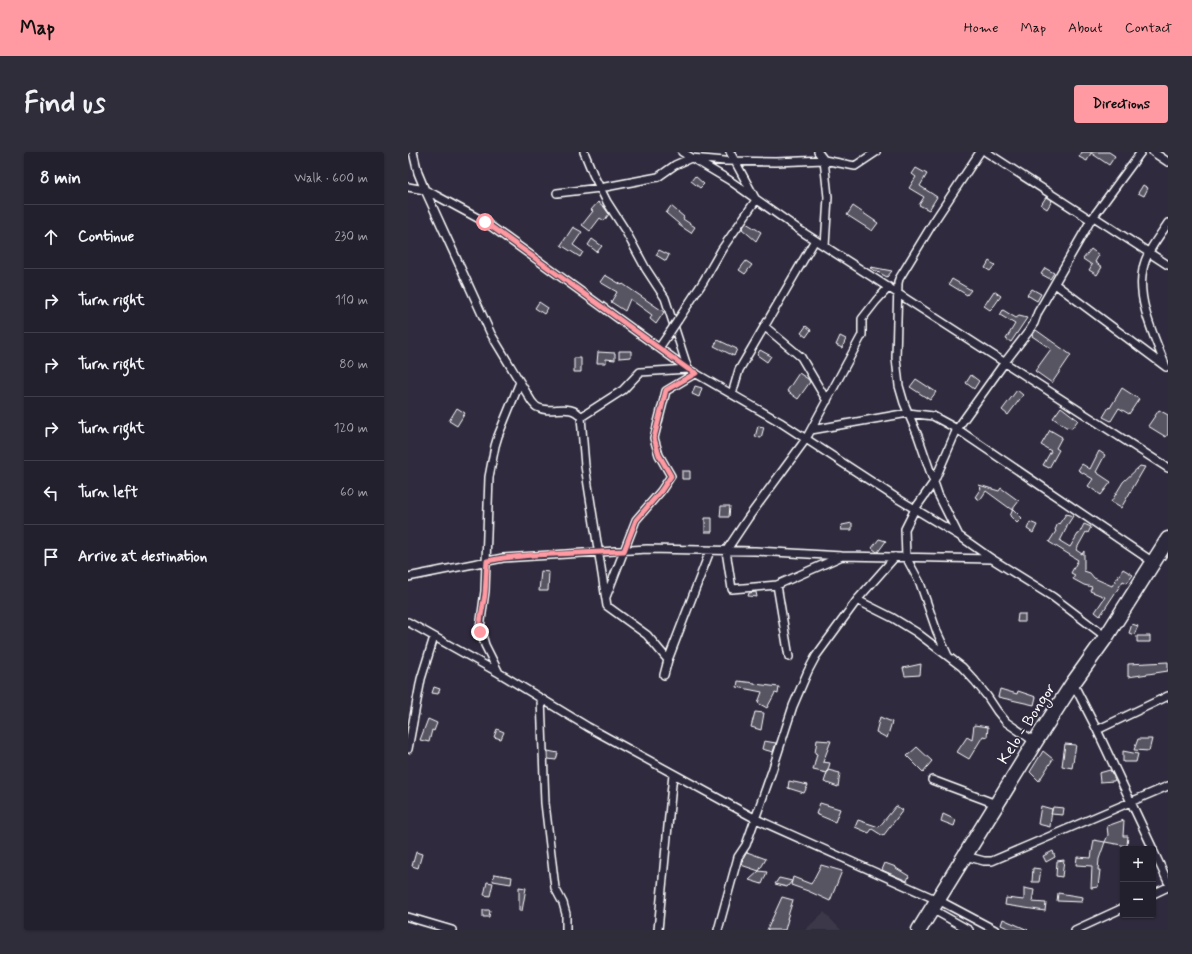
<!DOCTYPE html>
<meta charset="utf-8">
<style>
body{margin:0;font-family:Mynerve,sans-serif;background:#2f2d3a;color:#f1f3f6}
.controls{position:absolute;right:12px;bottom:12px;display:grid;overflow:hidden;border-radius:4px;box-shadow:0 1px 3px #0004}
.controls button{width:36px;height:36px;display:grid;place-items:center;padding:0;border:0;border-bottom:1px solid #403e4a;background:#23202e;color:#f1f3f6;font:20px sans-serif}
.stop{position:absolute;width:12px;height:12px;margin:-9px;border:3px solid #ff9aa2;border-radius:50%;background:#fff}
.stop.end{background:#ff9aa2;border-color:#fff;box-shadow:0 1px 4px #0008}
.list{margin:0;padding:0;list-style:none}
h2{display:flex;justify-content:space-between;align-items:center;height:52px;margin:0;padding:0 16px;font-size:17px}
h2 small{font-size:13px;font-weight:400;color:#a3a3aa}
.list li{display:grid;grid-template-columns:26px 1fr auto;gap:12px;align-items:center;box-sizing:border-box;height:64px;padding:0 16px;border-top:1px solid #403e4a}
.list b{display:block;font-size:15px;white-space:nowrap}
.list em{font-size:13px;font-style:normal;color:#a3a3aa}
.icon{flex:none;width:22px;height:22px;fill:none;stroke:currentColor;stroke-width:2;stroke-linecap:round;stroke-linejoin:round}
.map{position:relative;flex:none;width:760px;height:778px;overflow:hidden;border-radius:4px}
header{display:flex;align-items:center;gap:24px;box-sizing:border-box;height:56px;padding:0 20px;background:#ff9aa2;color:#111}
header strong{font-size:19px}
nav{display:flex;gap:22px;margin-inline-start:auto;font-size:14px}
.intro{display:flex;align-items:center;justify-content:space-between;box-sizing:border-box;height:96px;padding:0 24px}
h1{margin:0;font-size:28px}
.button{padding:10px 18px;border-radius:4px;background:#ff9aa2;color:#111;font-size:14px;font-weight:700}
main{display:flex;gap:24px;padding:0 24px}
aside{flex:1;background:#23202e;border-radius:4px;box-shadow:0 1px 3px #0004}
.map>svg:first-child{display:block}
.built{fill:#3c3749}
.building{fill:#595564;stroke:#fff}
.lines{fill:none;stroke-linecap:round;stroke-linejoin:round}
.street-casing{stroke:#fff;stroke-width:10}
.highway-casing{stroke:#fff;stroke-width:17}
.street{stroke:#2f2a3d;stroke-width:7}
.highway{stroke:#2f2a3d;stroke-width:14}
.street-bridge-casing{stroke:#fff;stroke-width:10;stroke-linecap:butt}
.street-bridge{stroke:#2f2a3d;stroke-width:7}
.route{stroke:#ff9aa2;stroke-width:5}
.labels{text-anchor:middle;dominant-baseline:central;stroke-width:3.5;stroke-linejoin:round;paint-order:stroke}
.street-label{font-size:16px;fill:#fff;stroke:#2f2a3d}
</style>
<header>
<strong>Map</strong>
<nav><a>Home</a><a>Map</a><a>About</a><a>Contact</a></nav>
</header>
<div class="intro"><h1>Find us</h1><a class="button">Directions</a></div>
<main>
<aside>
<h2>8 min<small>Walk · 600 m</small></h2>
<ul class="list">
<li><svg class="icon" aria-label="ahead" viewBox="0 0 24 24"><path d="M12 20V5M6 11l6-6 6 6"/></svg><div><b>Continue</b></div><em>230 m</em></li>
<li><svg class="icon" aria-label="right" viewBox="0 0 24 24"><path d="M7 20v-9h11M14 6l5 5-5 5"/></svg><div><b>Turn right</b></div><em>110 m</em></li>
<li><svg class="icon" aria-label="right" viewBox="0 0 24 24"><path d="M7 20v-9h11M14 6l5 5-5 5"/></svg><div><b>Turn right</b></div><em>80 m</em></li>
<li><svg class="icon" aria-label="right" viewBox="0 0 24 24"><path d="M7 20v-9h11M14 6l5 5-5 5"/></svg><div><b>Turn right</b></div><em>120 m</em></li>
<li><svg class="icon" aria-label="left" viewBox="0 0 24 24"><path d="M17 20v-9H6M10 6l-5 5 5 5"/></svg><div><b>Turn left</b></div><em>60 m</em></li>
<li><svg class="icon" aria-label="arrive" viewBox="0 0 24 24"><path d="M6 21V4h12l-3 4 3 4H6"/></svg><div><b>Arrive at destination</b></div></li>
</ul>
</aside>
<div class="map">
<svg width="760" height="778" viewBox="0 0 760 778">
<rect width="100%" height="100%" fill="#2f2a3d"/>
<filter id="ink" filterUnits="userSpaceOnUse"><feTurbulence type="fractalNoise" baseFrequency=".025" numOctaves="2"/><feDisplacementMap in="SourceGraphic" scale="8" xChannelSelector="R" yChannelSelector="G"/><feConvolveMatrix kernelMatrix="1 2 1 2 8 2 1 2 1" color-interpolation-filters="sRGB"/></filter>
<g filter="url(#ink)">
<path class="built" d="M 416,760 L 433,778 L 397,778 Z"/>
<path class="building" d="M 674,0 L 701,0 L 707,4 L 701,13 L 683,1 L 679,9 L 671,5 Z
M 508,16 L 519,22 L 512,34 L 529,45 L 521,58 L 511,53 L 516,45 L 501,36 L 508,25 L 504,22 Z
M 287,24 L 296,32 L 292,36 L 283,29 Z
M 735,33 L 740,36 L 736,44 L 730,41 Z
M 638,45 L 644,49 L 639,57 L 633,53 Z
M 190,50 L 196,55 L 201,62 L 196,69 L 192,66 L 182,79 L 174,73 L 185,59 L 183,58 Z
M 263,54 L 276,65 L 275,67 L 287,75 L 283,81 L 271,73 L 271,72 L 258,61 Z
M 445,54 L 470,71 L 464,79 L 439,63 Z
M 338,71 L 353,80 L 348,89 L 334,77 Z
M 165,75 L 174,80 L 165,93 L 175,100 L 172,105 L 153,93 Z
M 184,87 L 194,94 L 189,100 L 180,93 Z
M 683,97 L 691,103 L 687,110 L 694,115 L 689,123 L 681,118 L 684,113 L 675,107 Z
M 251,98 L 261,103 L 258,109 L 248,103 Z
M 338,109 L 344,113 L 337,122 L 331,118 Z
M 581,109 L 587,113 L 582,119 L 577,116 Z
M 463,115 L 484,119 L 479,125 L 462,116 Z
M 637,116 L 646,121 L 642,127 L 633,122 Z
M 197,123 L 214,133 L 215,132 L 256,160 L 248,172 L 242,167 L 244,163 L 222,147 L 217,159 L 203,150 L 209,140 L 192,130 Z
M 544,127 L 563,138 L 559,143 L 541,132 Z
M 624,137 L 633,142 L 629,149 L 619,143 Z
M 586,139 L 593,144 L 586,154 L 582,158 L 576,154 Z
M 131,150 L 140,156 L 136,162 L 127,156 Z
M 595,158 L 608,166 L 611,164 L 619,166 L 603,190 L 598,187 L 607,172 L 592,163 Z
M 398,174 L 403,178 L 398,185 L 393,181 Z
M 628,178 L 663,203 L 644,231 L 627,219 L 643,197 L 624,184 Z
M 432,184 L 438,187 L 434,196 L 428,193 Z
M 310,188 L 329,197 L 326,204 L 306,194 Z
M 352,198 L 363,204 L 359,210 L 349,203 Z
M 211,199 L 223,199 L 223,205 L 211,206 Z
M 190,200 L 207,201 L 207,208 L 198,207 L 198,211 L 189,211 Z
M 166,206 L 173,206 L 173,220 L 166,220 Z
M 391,221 L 400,227 L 402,230 L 390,247 L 379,239 Z
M 563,223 L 571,229 L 566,237 L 558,231 Z
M 508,227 L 528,240 L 522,248 L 502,235 Z
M 287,234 L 294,236 L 291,245 L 284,242 Z
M 714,236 L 731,247 L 721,262 L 711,256 L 703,269 L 695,265 L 701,255 L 702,256 Z
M 609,238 L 615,243 L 600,263 L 594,258 Z
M 653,255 L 670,268 L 664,276 L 658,275 L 645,266 Z
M 49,256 L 57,261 L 49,274 L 41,269 Z
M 751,258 L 760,263 L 760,282 L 758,285 L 740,274 Z
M 350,274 L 356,275 L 353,286 L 347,285 Z
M 642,278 L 654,285 L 648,296 L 651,298 L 641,316 L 635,313 L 643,299 L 633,293 Z
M 691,299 L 697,303 L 688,320 L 703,330 L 693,343 L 680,334 L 685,327 L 670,318 L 674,312 L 682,317 Z
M 732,314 L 737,315 L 713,356 L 703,350 L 715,330 Z
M 274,319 L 282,319 L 282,327 L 274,327 Z
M 571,333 L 591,339 L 593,336 L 611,349 L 604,358 L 578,339 L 572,348 L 567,345 L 573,336 L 571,334 Z
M 313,354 L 322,354 L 321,365 L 312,365 Z
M 605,357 L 614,366 L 609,371 L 602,364 Z
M 658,362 L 665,364 L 658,375 L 659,375 L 652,389 L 662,395 L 670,382 L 671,382 L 676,372 L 683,375 L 680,381 L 678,380 L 668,398 L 674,402 L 676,399 L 676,419 L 682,421 L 686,426 L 704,434 L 715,417 L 725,423 L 719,431 L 715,429 L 692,464 L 687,460 L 697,445 L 682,439 L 684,435 L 676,433 L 665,427 L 667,423 L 663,421 L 670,408 L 641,390 L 648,379 L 647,378 L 650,371 L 651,372 Z
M 297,366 L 304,366 L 304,380 L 297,380 Z
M 622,370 L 629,373 L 625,381 L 619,377 Z
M 444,371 L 444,378 L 433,378 L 434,373 Z
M 471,387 L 478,389 L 470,400 L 469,400 L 464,396 Z
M 133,419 L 141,420 L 140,439 L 131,439 Z
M 348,440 L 349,445 L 340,444 L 341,441 Z
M 610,462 L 617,462 L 617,470 L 609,470 Z
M 724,472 L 730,474 L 726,483 L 721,481 Z
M 729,484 L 742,484 L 742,490 L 729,490 Z
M 760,510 L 760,519 L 720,525 L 720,512 Z
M 513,512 L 512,523 L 497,524 L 495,516 Z
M 330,529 L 347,531 L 347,532 L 371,535 L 370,542 L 367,541 L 359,556 L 350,551 L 354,540 L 329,535 Z
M 26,535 L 32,537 L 30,542 L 24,541 Z
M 592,537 L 609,542 L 610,539 L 628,545 L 626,553 L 590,545 Z
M 347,560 L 356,561 L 353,578 L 343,575 Z
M 472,565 L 484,570 L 479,586 L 468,580 Z
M 20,567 L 29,571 L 26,579 L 24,578 L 21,590 L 12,588 Z
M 566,573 L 580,575 L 579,585 L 575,584 L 561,607 L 549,600 L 559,585 L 564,588 Z
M 89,577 L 96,580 L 93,587 L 86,585 Z
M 730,587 L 744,587 L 741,599 L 726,598 Z
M 409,588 L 423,589 L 415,610 L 422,611 L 419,621 L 405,618 L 409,602 L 407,601 Z
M 356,589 L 368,591 L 365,600 L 354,597 Z
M 657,592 L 668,593 L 664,616 L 654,614 Z
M 509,595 L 524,609 L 515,620 L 499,604 Z
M 140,599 L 150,601 L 148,608 L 140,607 Z
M 635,599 L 645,607 L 631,629 L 622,620 Z
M 715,599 L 730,602 L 728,610 L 715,610 Z
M 420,618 L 432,621 L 430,635 L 416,630 Z
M 702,618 L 707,627 L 706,629 L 692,630 L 691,621 Z
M 381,629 L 400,633 L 396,641 L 380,636 Z
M 412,651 L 432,657 L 427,670 L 408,662 Z
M 488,654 L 495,658 L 475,684 L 464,677 L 461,681 L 447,675 L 450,668 L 471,675 Z
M 633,654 L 644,657 L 642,675 L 630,672 Z
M 645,655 L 656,656 L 655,663 L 643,662 Z
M 535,662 L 548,668 L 546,674 L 533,669 Z
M 716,668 L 715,684 L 720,684 L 719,694 L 697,690 L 700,683 L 699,674 Z
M 686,688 L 697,690 L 691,707 L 690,718 L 692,718 L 690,735 L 683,736 L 684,714 L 668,713 L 669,705 L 683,706 Z
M 645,699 L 647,705 L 638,710 L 635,704 Z
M 8,700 L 14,702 L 10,716 L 4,714 Z
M 339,700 L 358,707 L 351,719 L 333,713 L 335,707 Z
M 656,708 L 654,725 L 648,724 L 649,709 Z
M 477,711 L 488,715 L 488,716 L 501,724 L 499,729 L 474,718 Z
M 413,713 L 434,719 L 422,749 L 400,739 L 383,733 L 385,725 L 403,732 Z
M 625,716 L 633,717 L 631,730 L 624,730 Z
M 351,719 L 359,720 L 354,732 L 341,728 Z
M 86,722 L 104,725 L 103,732 L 85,729 Z
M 371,726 L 384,729 L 379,735 L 367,732 Z
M 79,730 L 85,731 L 82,744 L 76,743 Z
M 111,735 L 118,736 L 114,759 L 111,759 Z
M 616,736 L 626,738 L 624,750 L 638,751 L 637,759 L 597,753 L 598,746 L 616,748 Z
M 650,741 L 675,745 L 674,750 L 649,749 Z
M 374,745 L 385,748 L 379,767 L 380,767 L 377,778 L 359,778 Z
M 75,758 L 82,758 L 81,765 L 75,765 Z
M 595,767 L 620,778 L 604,778 L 593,773 Z"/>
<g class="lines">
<defs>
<path id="street" d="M 5,0 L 10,21 L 17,38 L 83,182 L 124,250 C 126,252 127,254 129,255 C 143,263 163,250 173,265 L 177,314 L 199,454 L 239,483 L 260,508 L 256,523
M 274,0 L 321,28 L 393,79 L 760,316
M 410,0 L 416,8 L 420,45 L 417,94
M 578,0 L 683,68
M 745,0 L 760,10
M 0,35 L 17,38 L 27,43 L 77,70 L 280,217 L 372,270 L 487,345 L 550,383 L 584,407 L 645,445 L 698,485
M 149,41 L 192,36 L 250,25 L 267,13 L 283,6 L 317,9 L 368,10 L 416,8 L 447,14 L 468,0
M 686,65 L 760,113
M 647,132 L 758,215
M 270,168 L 295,130 L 314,97 L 348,48 L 322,0
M 356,174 L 393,205 L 419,249
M 251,196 L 262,180
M 758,215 C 747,186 728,148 735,117 C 738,100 751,85 760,71
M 324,242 L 331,218 L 407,88
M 173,265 L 215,238 L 232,220 L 280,217 L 257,146 L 238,117 L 217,78 L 199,50 L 185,22 L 176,0
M 403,278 L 500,261 L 525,264 L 549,277 L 745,410
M 550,382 L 530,342 L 510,284 L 496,251 L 491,234 L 488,206 L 490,131 L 491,127 L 525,71 L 572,0
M 432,405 L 369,433 L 324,437 L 318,399 L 340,366 L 398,287 L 454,183 L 454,167 L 468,149 L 481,135
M 0,425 L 95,406 L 239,397 L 347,399 L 434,404 L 584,407
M 369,433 L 381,505
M 198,445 L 228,368 L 253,339 L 263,324 L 251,303 L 246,286 L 258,239 L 288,221
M 449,448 L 485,466 L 508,480 L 554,515 L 567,529 L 579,544 L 589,559 L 598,570 L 627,590
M 0,470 L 91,521 L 180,575 L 348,667 L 536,751 L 587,778
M 540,504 L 529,480 L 512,431 L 498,405 L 497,377 L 507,357 L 526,330 L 549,277 L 597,210 L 621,179 L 626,171 L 630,160 L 636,150 L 683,68 L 733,0
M 260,508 L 302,399
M 91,521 L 77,493 L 72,476 L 77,439 L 81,325 L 87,294 L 90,284 L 112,230
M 665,531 L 689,578 L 745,697
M 133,547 L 137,651 L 147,736 L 155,751 L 158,762 L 158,778
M 689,578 L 760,544
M 0,597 L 13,527 L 26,485
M 524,628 L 588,652
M 745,698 L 760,730
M 557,704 L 576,709 L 584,709 L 760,634
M 745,742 L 760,735
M 524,757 L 561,778
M 0,765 L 44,778
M 250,778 L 265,622
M 310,778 L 330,705 L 338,693 L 364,619 L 385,554 L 400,519 L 408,504 L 449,448 L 487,405
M 667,778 L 715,756"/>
<path id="highway" d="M 511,778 L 627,590 L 665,531 L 698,485 L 760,387"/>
</defs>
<use href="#street" class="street-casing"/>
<use href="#highway" class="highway-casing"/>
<use href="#street" class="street"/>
<use href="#highway" class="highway"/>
<defs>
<path id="street-bridge" d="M 262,180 L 270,168"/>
</defs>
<use href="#street-bridge" class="street-bridge-casing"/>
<use href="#street-bridge" class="street-bridge"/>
</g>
</g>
<g class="lines" filter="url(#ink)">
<path class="route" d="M 72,480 C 70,472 76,451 77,442 C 78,431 78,420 79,409 L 95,406 L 124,403 L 216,399 L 228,368 L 253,339 L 263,324 L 251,303 L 246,286 L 258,238 L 288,221 L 280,217 L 77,70"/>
</g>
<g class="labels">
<g class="street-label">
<text transform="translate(619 572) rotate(-57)">Kelo - Bongor</text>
</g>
</g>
</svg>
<div class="controls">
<button>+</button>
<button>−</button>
</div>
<div class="stop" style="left:77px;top:70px"></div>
<div class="stop end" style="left:72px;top:480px"></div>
</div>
</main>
